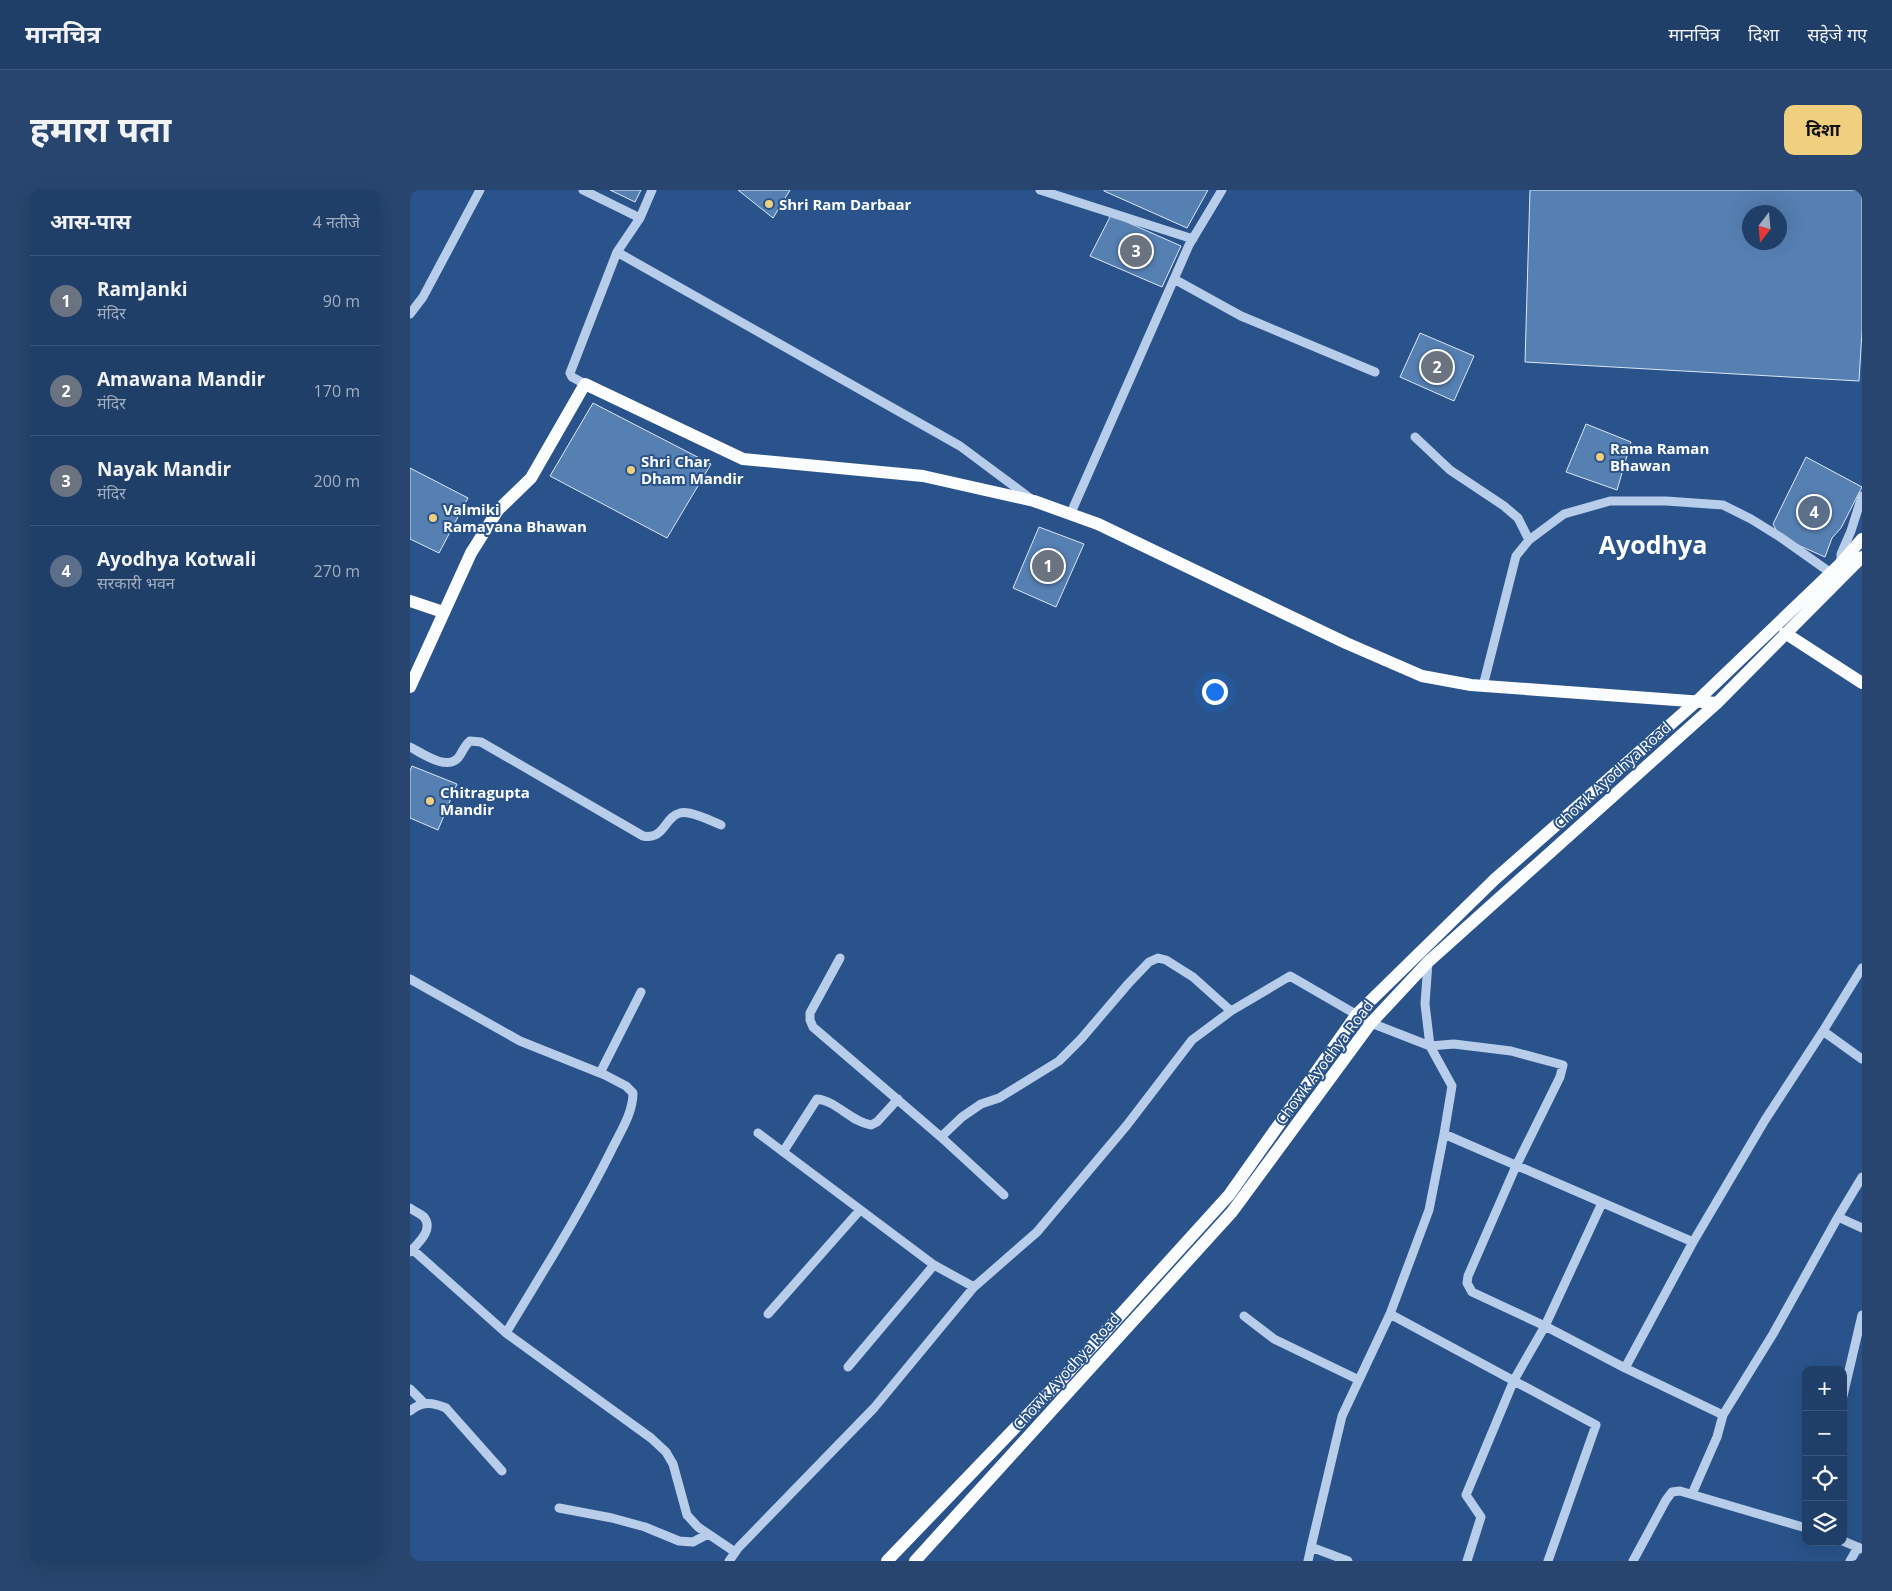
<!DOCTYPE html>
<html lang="hi">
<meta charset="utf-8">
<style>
body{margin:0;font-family:"Open Sans","Noto Sans Devanagari",sans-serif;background:#27456e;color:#f1f3f6}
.controls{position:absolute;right:15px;bottom:15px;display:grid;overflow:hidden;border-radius:10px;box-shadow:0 5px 20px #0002}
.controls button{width:45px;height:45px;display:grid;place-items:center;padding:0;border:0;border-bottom:1px solid #3c577c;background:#1f3e68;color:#f1f3f6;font:25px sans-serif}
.compass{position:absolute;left:1332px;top:15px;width:45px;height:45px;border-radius:50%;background:#1f3e68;box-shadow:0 5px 20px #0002;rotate:196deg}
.you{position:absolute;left:804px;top:501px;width:18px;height:18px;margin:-12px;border:4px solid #fff;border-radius:50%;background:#1a73e8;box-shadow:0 0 0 8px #1a73e833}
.badge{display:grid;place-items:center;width:32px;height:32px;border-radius:50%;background:#f0d07e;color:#fff;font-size:16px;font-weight:700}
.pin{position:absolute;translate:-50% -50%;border:2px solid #fff;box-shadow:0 1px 5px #0006}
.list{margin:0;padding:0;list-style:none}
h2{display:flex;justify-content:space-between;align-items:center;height:65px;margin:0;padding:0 20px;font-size:21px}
h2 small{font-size:16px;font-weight:400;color:#a1aec0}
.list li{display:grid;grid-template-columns:32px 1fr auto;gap:15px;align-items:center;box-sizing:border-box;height:90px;padding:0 20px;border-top:1px solid #3c577c}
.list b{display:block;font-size:19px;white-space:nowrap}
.list p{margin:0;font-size:16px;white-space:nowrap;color:#a1aec0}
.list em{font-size:16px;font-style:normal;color:#a1aec0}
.icon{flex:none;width:28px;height:28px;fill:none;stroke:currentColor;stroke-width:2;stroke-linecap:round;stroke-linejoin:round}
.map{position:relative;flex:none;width:1452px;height:1371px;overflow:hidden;border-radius:10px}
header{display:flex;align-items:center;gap:30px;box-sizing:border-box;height:70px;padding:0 25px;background:#1f3e68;border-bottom:1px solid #3c577c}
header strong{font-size:24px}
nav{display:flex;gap:28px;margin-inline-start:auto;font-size:18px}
.intro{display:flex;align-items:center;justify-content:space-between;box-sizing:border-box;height:120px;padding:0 30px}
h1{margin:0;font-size:35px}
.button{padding:12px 22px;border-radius:10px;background:#f0d07e;color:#111;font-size:18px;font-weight:700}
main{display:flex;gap:30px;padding:0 30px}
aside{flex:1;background:#1f3e68;border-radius:10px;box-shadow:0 5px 20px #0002}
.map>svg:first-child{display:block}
.building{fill:#567fb2;stroke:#dbe8f7;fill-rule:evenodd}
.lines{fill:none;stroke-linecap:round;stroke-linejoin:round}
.minor{stroke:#b7cde9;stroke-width:9}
.major{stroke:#fafcfe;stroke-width:12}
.poi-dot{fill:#f0d07e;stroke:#29538a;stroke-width:2}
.labels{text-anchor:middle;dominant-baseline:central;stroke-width:4;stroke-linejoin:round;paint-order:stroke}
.poi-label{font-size:15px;font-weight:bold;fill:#fff;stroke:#29538a;text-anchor:start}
.street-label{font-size:15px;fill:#fff;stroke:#29538a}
.town-label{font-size:25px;font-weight:bold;fill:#fff;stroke:#29538a}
</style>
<header>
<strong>मानचित्र</strong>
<nav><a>मानचित्र</a><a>दिशा</a><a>सहेजे गए</a></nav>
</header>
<div class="intro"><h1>हमारा पता</h1><a class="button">दिशा</a></div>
<main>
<aside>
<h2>आस-पास<small>4 नतीजे</small></h2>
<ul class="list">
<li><span class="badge" style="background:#6b7280">1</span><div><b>RamJanki</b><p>मंदिर</p></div><em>90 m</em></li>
<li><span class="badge" style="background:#6b7280">2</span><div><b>Amawana Mandir</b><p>मंदिर</p></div><em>170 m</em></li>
<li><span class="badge" style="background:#6b7280">3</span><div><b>Nayak Mandir</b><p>मंदिर</p></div><em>200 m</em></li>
<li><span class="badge" style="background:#5c6f8a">4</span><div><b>Ayodhya Kotwali</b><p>सरकारी भवन</p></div><em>270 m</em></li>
</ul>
</aside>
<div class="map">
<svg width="1452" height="1371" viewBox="0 0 1452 1371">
<rect width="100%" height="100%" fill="#29538a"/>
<path class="building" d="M 200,0 L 231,0 L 225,12 Z
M 328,0 L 380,0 L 363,28 Z
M 694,0 L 798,0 L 777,38 L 694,1 Z
M 1120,0 L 1452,0 L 1452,141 L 1449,191 L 1115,172 ZM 1340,22 L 1370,22 L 1370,52 L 1340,52 Z
M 701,25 L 771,56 L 752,97 L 680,66 Z
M 1010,143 L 1064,166 L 1044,211 L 990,187 Z
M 183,213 L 301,274 L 257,348 L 140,286 Z
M 1176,234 L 1221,252 L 1207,300 L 1156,282 Z
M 1396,267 L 1452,297 L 1431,338 L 1422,348 L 1415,367 L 1370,347 L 1363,334 Z
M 0,278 L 58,308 L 29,363 L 0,349 Z
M 629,337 L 674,354 L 646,417 L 603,398 Z
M 2,576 L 47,594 L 28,640 L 0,628 L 0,581 Z"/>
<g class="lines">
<path class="minor" d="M 173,0 L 230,28
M 630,0 L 783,49
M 207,62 L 550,256 L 620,308
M 764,89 L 831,126 L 965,182
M 0,124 L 13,107 L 70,0
M 175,194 L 162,187 L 160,183 L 207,62 L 230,28 L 242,0
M 1005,247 L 1040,280 L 1094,316 L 1108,328 L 1119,350
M 660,325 L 779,55 L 812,0
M 1431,374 L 1431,364 L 1441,341 L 1452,306
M 1073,496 L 1106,366 L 1119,350 L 1154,324 L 1200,311 L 1256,311 L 1313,315 L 1341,329 L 1370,347 L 1421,383
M 0,557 C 12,563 36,581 48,568 C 52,563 54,556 60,551 L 71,552 L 233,646 C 255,650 254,627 270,623 C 279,620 302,631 311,635
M 430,768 L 400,823 L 400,830 L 403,837 L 531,947 L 594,1005
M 0,789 L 110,851 L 195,885 L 216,896 L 223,903 C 223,924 209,944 200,963 C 169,1025 132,1083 96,1143
M 1413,841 L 1452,778
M 190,883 L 231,802
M 348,943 L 524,1075 L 564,1097
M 1034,944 L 1283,1052
M 531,947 L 552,927 L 571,914 L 589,908 L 649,871 L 671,849 L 718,794 L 739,772 L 748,768 L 756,770 L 783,787 L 821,821
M 373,962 L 407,909 C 427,911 441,932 461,935 L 467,932 L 488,909
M 1192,1013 L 1135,1136 L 1215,1178
M 0,1018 C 4,1021 11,1024 14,1027 C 24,1040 8,1053 0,1062
M 1428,1027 L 1452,987
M 2,1059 L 96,1143 L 241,1248 L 256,1262 L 263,1274 L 277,1325 L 288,1337 L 325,1362
M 358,1124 L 450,1020
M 980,1124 L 1186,1235 L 1138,1371
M 834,1126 L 864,1149 L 949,1190
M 438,1177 L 524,1075
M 0,1199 L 14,1213
M 1433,1206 L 1452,1125
M 0,1221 C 12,1211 22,1212 36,1218 L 92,1281
M 1313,1225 L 1215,1178 L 1283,1052 L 1355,930 L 1413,841 L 1452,869
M 1282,1304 L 1307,1247 L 1313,1225 L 1363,1144 L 1428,1027 L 1452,1038
M 149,1318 L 202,1328 L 235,1337 L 269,1351 L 283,1352 L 298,1344
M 1433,1351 L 1452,1359
M 319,1371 L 329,1357 L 464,1218 L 564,1097 L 627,1042 L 717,935 L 782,850 L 821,821 L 880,786 L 961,833 L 1020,856 L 1044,854 L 1101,861 L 1153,875 L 1150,887 L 1106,976 L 1058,1086 L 1057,1093 L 1062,1102 L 1135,1136 L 1104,1190 L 1056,1305 L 1071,1327 L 1057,1371
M 898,1371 L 901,1357
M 938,1371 L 901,1357 L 932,1226 L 980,1124 L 1019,1020 L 1034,944 L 1042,896 L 1020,856 L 1015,814 L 1018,772
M 1223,1371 L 1256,1310 L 1262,1302 L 1270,1301 L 1396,1338
M 1440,1371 L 1448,1357"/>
<path class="major" d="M 0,411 L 33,422
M 1375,443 L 1452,493
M 0,497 L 61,363 L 88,320 L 121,288 L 175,194 L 333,269 L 513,286 L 624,311 L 688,334 L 936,453 L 1012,486 L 1061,495 L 1307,513
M 477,1371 L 654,1187 L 819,1005 L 947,824 L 1085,689 L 1287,511 L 1430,374 L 1452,349
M 505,1371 L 822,1022 L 961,833 L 1018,772 L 1307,513 L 1452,367"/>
</g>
<g class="poi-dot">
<circle cx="359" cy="14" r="5"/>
<circle cx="1190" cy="267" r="5"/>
<circle cx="221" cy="280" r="5"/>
<circle cx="23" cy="328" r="5"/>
<circle cx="20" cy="611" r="5"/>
</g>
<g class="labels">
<g class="poi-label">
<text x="369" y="14">Shri Ram Darbaar</text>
<text x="1200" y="258">Rama Raman<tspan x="1200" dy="17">Bhawan</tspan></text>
<text x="231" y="271">Shri Char<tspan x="231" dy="17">Dham Mandir</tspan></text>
<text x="33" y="319">Valmiki<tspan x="33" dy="17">Ramayana Bhawan</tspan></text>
<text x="30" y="602">Chitragupta<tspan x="30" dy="17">Mandir</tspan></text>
</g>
<g class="street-label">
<text transform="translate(1202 585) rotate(-42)">Chowk Ayodhya Road</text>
<text transform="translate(914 872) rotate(-53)">Chowk Ayodhya Road</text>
<text transform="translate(656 1181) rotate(-48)">Chowk Ayodhya Road</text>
</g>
<g class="town-label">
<text x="1243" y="354">Ayodhya</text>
</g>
</g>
</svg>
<div class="controls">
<button>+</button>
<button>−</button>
<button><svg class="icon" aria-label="locate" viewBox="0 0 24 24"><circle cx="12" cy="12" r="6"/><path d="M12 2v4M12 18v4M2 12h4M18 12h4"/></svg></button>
<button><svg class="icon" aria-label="layers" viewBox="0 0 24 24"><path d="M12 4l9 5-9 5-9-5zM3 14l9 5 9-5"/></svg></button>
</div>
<svg class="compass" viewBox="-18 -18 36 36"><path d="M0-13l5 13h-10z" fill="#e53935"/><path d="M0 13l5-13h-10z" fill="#a1aec0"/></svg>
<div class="you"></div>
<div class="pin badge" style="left:638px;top:376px;background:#6b7280">1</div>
<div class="pin badge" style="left:1027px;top:177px;background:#6b7280">2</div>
<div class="pin badge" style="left:726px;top:61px;background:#6b7280">3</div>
<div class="pin badge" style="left:1404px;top:322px;background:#5c6f8a">4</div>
</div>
</main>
